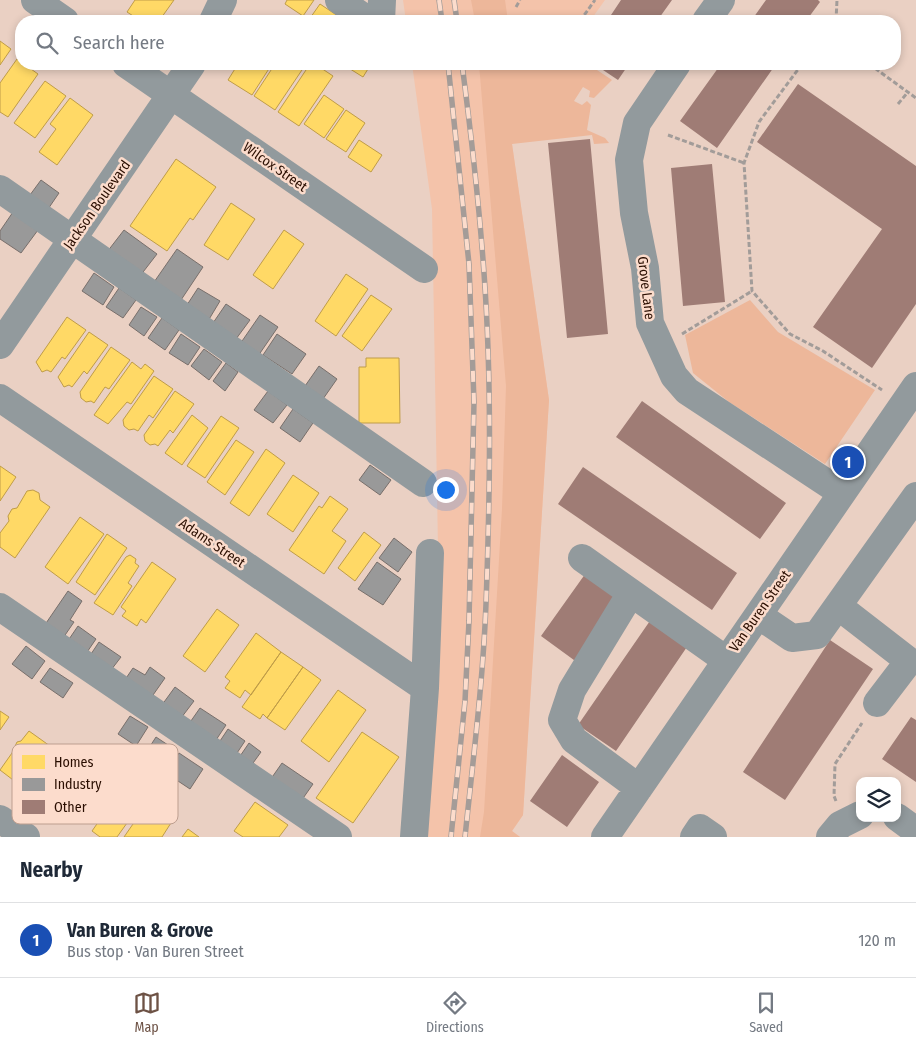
<!DOCTYPE html>
<meta charset="utf-8">
<style>
body{margin:0;font-family:"Fira Sans Condensed",sans-serif;background:#f6f6f7;color:#1f2937}
.controls{position:absolute;right:15px;bottom:15px;display:grid;overflow:hidden;border-radius:10px;box-shadow:0 2px 8px #0003}
.controls button{width:45px;height:45px;display:grid;place-items:center;padding:0;border:0;border-bottom:1px solid #e0e1e3;background:#fff;color:#1f2937;font:25px sans-serif}
.you{position:absolute;left:445px;top:489px;width:18px;height:18px;margin:-12px;border:4px solid #fff;border-radius:50%;background:#1a73e8;box-shadow:0 0 0 8px #1a73e833}
.badge{display:grid;place-items:center;width:32px;height:32px;border-radius:50%;background:#6d5245;color:#fff;font-size:16px;font-weight:700}
.pin{position:absolute;translate:-50% -50%;border:2px solid #fff;box-shadow:0 1px 5px #0006}
.list{margin:0;padding:0;list-style:none}
h2{display:flex;justify-content:space-between;align-items:center;height:65px;margin:0;padding:0 20px;font-size:21px}
h2 small{font-size:16px;font-weight:400;color:#747a83}
.list li{display:grid;grid-template-columns:32px 1fr auto;gap:15px;align-items:center;box-sizing:border-box;height:75px;padding:0 20px;border-top:1px solid #e0e1e3}
.list b{display:block;font-size:19px;white-space:nowrap}
.list p{margin:0;font-size:16px;white-space:nowrap;color:#747a83}
.list em{font-size:16px;font-style:normal;color:#747a83}
.icon{flex:none;width:28px;height:28px;fill:none;stroke:currentColor;stroke-width:2;stroke-linecap:round;stroke-linejoin:round}
.map{position:relative;flex:none;width:916px;height:837px;overflow:hidden}
.search{position:absolute;background:#fff;box-shadow:0 2px 8px #0003;left:15px;right:15px;top:15px;height:55px;display:flex;align-items:center;gap:12px;box-sizing:border-box;padding:0 18px;border-radius:20px;color:#747a83;font-size:19px}
.sheet{height:140px;background:#fff}
nav{display:flex;justify-content:space-around;align-items:center;box-sizing:border-box;height:70px;border-top:1px solid #e0e1e3;background:#fff;font-size:14px;color:#747a83}
nav a{display:grid;justify-items:center;gap:2px}
nav .on{color:#6d5245}
.map>svg:first-child{display:block}
.built{fill:#f4c3aa}
.green{fill:#edb79a}
.homes{fill:#ffd966;stroke:#bf9c48}
.industry{fill:#999;stroke:#786f6b}
.building{fill:#9f7c75}
.lines{fill:none;stroke-linecap:round;stroke-linejoin:round}
.path{stroke:#a29c99;stroke-width:3;stroke-dasharray:5 2.5;stroke-linecap:butt}
.minor{stroke:#929a9d;stroke-width:28}
.rail-casing{stroke:#a49c98;stroke-width:5.5}
.rail{stroke:#fcdccc;stroke-width:4;stroke-dasharray:11;stroke-linecap:butt}
.labels{text-anchor:middle;dominant-baseline:central;stroke-width:5;stroke-linejoin:round;paint-order:stroke}
.street-label{font-size:14px;fill:#2a0e01;stroke:#fcdccc}
.key{fill:#fcdccc;stroke:#bd9e8f;stroke-width:1}
.key-label{font-size:14px;fill:#2a0e01}
</style>
<div class="map">
<svg width="916" height="837" viewBox="0 0 916 837">
<rect width="100%" height="100%" fill="#ead0c3"/>
<path class="built" d="M 403,0 L 605,0 L 590,21 L 406,21 Z
M 412,64 L 561,64 L 512,144 L 549,400 L 523,815 L 512,831 L 520,837 L 427,837 L 438,548 L 432,209 Z"/>
<path class="green" d="M 471,0 L 505,0 L 508,21 L 475,21 Z
M 479,64 L 588,64 L 612,80 L 594,98 L 589,97 L 590,91 L 583,87 L 574,101 L 582,105 L 587,101 L 591,105 L 587,130 L 605,138 L 609,143 L 594,144 L 592,135 L 512,144 L 549,400 L 523,815 L 512,831 L 520,837 L 480,837 L 484,812 L 502,509 L 506,386 Z
M 750,300 L 778,332 L 875,390 L 825,464 L 729,402 L 693,373 L 685,335 Z"/>
<path class="homes" d="M 135,0 L 174,0 L 159,21 L 141,21 L 127,12 Z
M 287,0 L 314,0 L 303,16 L 285,4 Z
M 320,4 L 338,16 L 335,21 L 308,21 Z
M 0,41 L 11,49 L 0,65 Z
M 17,59 L 38,74 L 8,117 L 0,112 L 0,83 Z
M 238,64 L 272,64 L 252,95 L 228,80 Z
M 275,64 L 306,64 L 275,110 L 254,96 Z
M 315,64 L 333,76 L 299,126 L 278,112 L 308,67 L 311,69 Z
M 349,64 L 371,64 L 363,77 L 347,67 Z
M 45,81 L 66,96 L 35,138 L 14,123 Z
M 324,95 L 344,109 L 324,138 L 304,124 Z
M 70,98 L 93,115 L 57,165 L 39,152 L 56,129 L 50,124 Z
M 346,110 L 365,123 L 346,152 L 326,139 Z
M 359,140 L 382,155 L 371,172 L 348,157 Z
M 176,159 L 216,187 L 193,220 L 190,218 L 167,251 L 130,226 Z
M 231,203 L 255,219 L 228,260 L 204,245 Z
M 284,230 L 304,244 L 273,289 L 253,275 Z
M 346,274 L 368,289 L 336,336 L 315,321 Z
M 371,295 L 392,309 L 362,351 L 342,336 Z
M 67,317 L 86,330 L 65,359 L 62,357 L 51,372 L 47,370 L 42,372 L 36,362 Z
M 89,332 L 108,345 L 87,374 L 84,371 L 72,387 L 69,385 L 64,387 L 58,377 Z
M 111,347 L 130,360 L 109,389 L 105,387 L 94,403 L 91,401 L 86,402 L 81,398 L 80,392 Z
M 366,358 L 399,358 L 400,423 L 359,423 L 359,367 L 366,367 Z
M 132,362 L 141,369 L 145,364 L 154,371 L 131,404 L 127,402 L 108,424 L 94,415 Z
M 154,376 L 173,389 L 153,418 L 149,415 L 138,431 L 134,429 L 129,430 L 124,426 L 123,420 Z
M 175,391 L 194,404 L 173,433 L 170,430 L 158,446 L 155,444 L 150,445 L 145,441 L 144,435 Z
M 192,415 L 208,428 L 182,465 L 165,453 Z
M 221,416 L 239,428 L 205,478 L 187,466 Z
M 236,440 L 254,452 L 225,495 L 207,482 Z
M 266,449 L 285,463 L 249,516 L 230,503 Z
M 0,466 L 16,477 L 0,501 Z
M 293,475 L 319,493 L 293,532 L 267,514 Z
M 33,490 L 39,493 L 40,500 L 50,507 L 15,558 L 0,547 L 0,533 L 9,521 L 8,516 L 12,509 L 17,508 L 27,491 Z
M 330,496 L 348,509 L 332,531 L 346,541 L 324,574 L 289,550 L 319,506 L 322,508 Z
M 80,517 L 104,534 L 68,584 L 45,567 Z
M 364,532 L 381,545 L 355,581 L 338,568 Z
M 107,534 L 127,548 L 95,595 L 76,582 Z
M 130,555 L 136,559 L 135,563 L 139,566 L 128,583 L 132,586 L 113,615 L 94,603 L 126,557 Z
M 152,562 L 176,579 L 146,623 L 141,619 L 137,626 L 122,616 L 126,611 L 121,607 Z
M 217,609 L 239,625 L 205,672 L 183,656 Z
M 256,633 L 281,652 L 251,695 L 245,690 L 240,698 L 225,688 L 230,681 L 225,677 Z
M 281,652 L 303,667 L 267,718 L 263,714 L 260,719 L 242,707 Z
M 303,667 L 321,680 L 285,730 L 267,718 Z
M 338,690 L 366,710 L 329,762 L 301,741 Z
M 0,711 L 9,717 L 0,730 Z
M 29,731 L 50,746 L 21,786 L 0,770 L 12,753 L 17,742 L 21,741 Z
M 362,732 L 399,757 L 353,823 L 316,798 Z
M 127,781 L 147,795 L 117,837 L 100,837 L 92,831 Z
M 151,798 L 176,815 L 162,837 L 124,837 Z
M 255,802 L 288,825 L 279,837 L 243,837 L 234,831 Z
M 188,829 L 199,837 L 182,837 Z"/>
<path class="industry" d="M 41,180 L 59,193 L 46,212 L 27,199 Z
M 13,212 L 38,230 L 21,253 L 0,239 L 0,231 Z
M 124,230 L 157,254 L 140,276 L 107,252 Z
M 177,249 L 203,267 L 179,303 L 152,285 Z
M 94,273 L 114,287 L 103,305 L 82,291 Z
M 119,288 L 136,300 L 123,318 L 106,307 Z
M 198,288 L 220,301 L 208,321 L 185,308 Z
M 226,304 L 250,320 L 236,339 L 213,323 Z
M 141,307 L 157,317 L 144,336 L 129,325 Z
M 260,315 L 278,327 L 258,356 L 240,344 Z
M 162,318 L 179,330 L 165,350 L 148,338 Z
M 181,334 L 200,347 L 188,365 L 169,353 Z
M 277,334 L 306,354 L 292,374 L 263,355 Z
M 204,349 L 222,362 L 209,380 L 191,366 Z
M 226,363 L 238,372 L 225,391 L 213,381 Z
M 319,366 L 337,379 L 323,399 L 305,386 Z
M 268,391 L 287,405 L 273,423 L 254,410 Z
M 293,409 L 313,423 L 300,442 L 280,428 Z
M 370,465 L 391,480 L 380,495 L 359,480 Z
M 394,538 L 412,552 L 398,572 L 379,558 Z
M 377,562 L 401,579 L 383,605 L 358,589 Z
M 68,591 L 82,601 L 70,620 L 74,622 L 61,641 L 42,629 Z
M 78,626 L 96,639 L 83,658 L 65,645 Z
M 99,642 L 121,657 L 108,674 L 87,660 Z
M 26,646 L 45,661 L 32,679 L 12,664 Z
M 150,667 L 165,678 L 146,705 L 120,687 L 133,668 L 145,675 Z
M 50,668 L 73,683 L 63,698 L 40,682 Z
M 175,687 L 194,701 L 178,722 L 159,709 Z
M 200,708 L 226,725 L 212,746 L 186,728 Z
M 130,716 L 148,727 L 136,746 L 118,734 Z
M 228,729 L 245,741 L 233,759 L 216,747 Z
M 156,737 L 174,749 L 164,766 L 145,754 Z
M 249,743 L 261,752 L 248,770 L 236,762 Z
M 179,753 L 203,769 L 190,789 L 166,773 Z
M 282,763 L 313,784 L 299,804 L 268,783 Z"/>
<path class="building" d="M 621,0 L 672,0 L 657,21 L 607,21 Z
M 766,0 L 818,0 L 820,2 L 806,21 L 751,21 Z
M 594,64 L 629,64 L 618,80 Z
M 721,64 L 776,64 L 717,148 L 680,121 Z
M 798,84 L 916,166 L 916,304 L 872,368 L 813,327 L 882,229 L 757,142 Z
M 590,139 L 608,334 L 567,338 L 548,143 Z
M 712,164 L 725,302 L 683,306 L 671,168 Z
M 642,401 L 786,503 L 760,539 L 616,437 Z
M 583,467 L 737,573 L 712,610 L 558,504 Z
M 588,570 L 625,597 L 578,663 L 541,636 Z
M 654,615 L 691,641 L 616,751 L 578,725 Z
M 830,640 L 873,669 L 785,800 L 743,772 Z
M 911,717 L 916,720 L 916,782 L 882,759 Z
M 562,755 L 599,782 L 567,827 L 530,801 Z"/>
<g class="lines">
<path class="path" d="M 516,7 L 520,0
M 580,21 L 595,0
M 836,21 L 837,0
M 802,64 L 759,122 L 744,163 L 752,291 L 790,334 L 823,351 L 882,390
M 869,64 L 916,98
M 898,104 L 908,92
M 668,135 L 744,163
M 682,334 L 752,291
M 836,801 L 834,796 L 835,764 L 862,723"/>
<path class="minor" d="M 35,0 L 65,21
M 339,0 L 369,21
M 213,21 L 223,0
M 381,21 L 382,0
M 706,21 L 721,0
M 126,64 L 424,269
M 677,64 L 637,123 L 629,160 L 634,213 L 645,268 L 650,323 L 674,376 L 687,391 L 842,493
M 0,189 L 423,483
M 0,345 L 192,64
M 0,398 L 425,688
M 582,558 L 726,660
M 631,593 L 572,690 L 562,720 L 574,740 L 639,788
M 838,606 L 909,661 L 877,703
M 0,607 L 338,837
M 758,615 L 792,638 L 817,635 L 916,496
M 897,817 L 916,831
M 0,819 L 26,837
M 414,837 L 425,688 L 430,553
M 605,837 L 916,386
M 694,837 L 700,828 L 713,837
M 830,837 L 840,825 L 860,815"/>
<defs>
<path id="rail" d="M 439,0 L 442,21
M 454,0 L 457,21
M 448,64 L 469,264 L 474,402 L 469,621 L 465,701 L 451,837
M 462,64 C 471,133 479,203 484,273 C 492,383 490,494 486,604 C 483,682 473,760 465,837"/>
</defs>
<use href="#rail" class="rail-casing"/>
<use href="#rail" class="rail"/>
</g>
<g class="labels">
<g class="street-label">
<text transform="translate(275 167) rotate(35)">Wilcox Street</text>
<text transform="translate(97 205) rotate(-55)">Jackson Boulevard</text>
<text transform="translate(646 288) rotate(83)">Grove Lane</text>
<text transform="translate(212 543) rotate(34)">Adams Street</text>
<text transform="translate(760 611) rotate(-55)">Van Buren Street</text>
</g>
</g>
<rect x="12" y="744" width="166" height="80" rx="8" class="key"/>
<rect x="22" y="755" width="23" height="14" fill="#ffd966"/>
<rect x="22" y="778" width="23" height="13" fill="#999"/>
<rect x="22" y="800" width="23" height="14" fill="#9f7c75"/>
<g class="key-label">
<text x="54" y="767">Homes</text>
<text x="54" y="789">Industry</text>
<text x="54" y="812">Other</text>
</g>
</svg>
<div class="controls">
<button><svg class="icon" aria-label="layers" viewBox="0 0 24 24"><path d="M12 4l9 5-9 5-9-5zM3 14l9 5 9-5"/></svg></button>
</div>
<div class="you"></div>
<div class="pin badge" style="left:848px;top:462px;background:#1a4fb4">1</div>
<div class="search"><svg class="icon" aria-label="search" viewBox="0 0 24 24"><circle cx="10" cy="10" r="6"/><path d="M15 15l6 6"/></svg>Search here</div>
</div>
<section class="sheet">
<h2>Nearby<small></small></h2>
<ul class="list">
<li><span class="badge" style="background:#1a4fb4">1</span><div><b>Van Buren &amp; Grove</b><p>Bus stop · Van Buren Street</p></div><em>120 m</em></li>
</ul>
</section>
<nav>
<a class="on"><svg class="icon" aria-label="map" viewBox="0 0 24 24"><path d="M3 6l6-2 6 2 6-2v14l-6 2-6-2-6 2zM9 4v14M15 6v14"/></svg>Map</a>
<a><svg class="icon" aria-label="directions" viewBox="0 0 24 24"><path d="M12 3l9 9-9 9-9-9zM9 14v-3h6M13 9l2 2-2 2"/></svg>Directions</a>
<a><svg class="icon" aria-label="saved" viewBox="0 0 24 24"><path d="M7 4h10v16l-5-4-5 4z"/></svg>Saved</a>
</nav>
